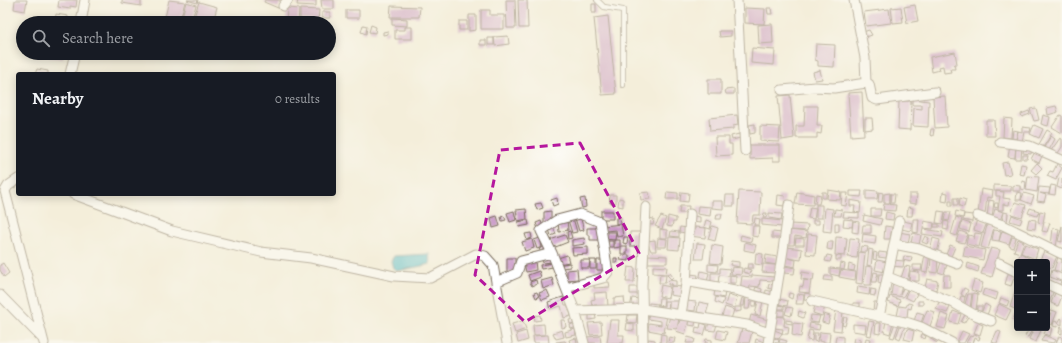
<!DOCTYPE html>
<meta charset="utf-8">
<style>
body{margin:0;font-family:Alegreya,serif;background:#20242c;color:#f1f3f6}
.controls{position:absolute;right:12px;bottom:12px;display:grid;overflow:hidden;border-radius:4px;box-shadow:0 2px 10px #0003}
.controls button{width:36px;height:36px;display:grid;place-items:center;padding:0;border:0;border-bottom:1px solid #363941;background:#171b24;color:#f1f3f6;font:20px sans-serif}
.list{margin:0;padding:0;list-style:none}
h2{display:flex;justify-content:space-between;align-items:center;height:52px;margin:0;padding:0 16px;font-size:17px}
h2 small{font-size:13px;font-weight:400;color:#9ea1a6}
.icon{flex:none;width:22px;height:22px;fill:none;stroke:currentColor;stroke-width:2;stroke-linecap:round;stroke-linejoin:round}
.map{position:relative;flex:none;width:1062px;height:343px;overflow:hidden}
.search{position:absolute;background:#171b24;box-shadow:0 2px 10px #0003;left:16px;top:16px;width:320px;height:44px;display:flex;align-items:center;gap:10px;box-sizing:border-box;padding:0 14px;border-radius:22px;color:#9ea1a6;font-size:15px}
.panel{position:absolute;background:#171b24;box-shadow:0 2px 10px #0003;left:16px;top:72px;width:320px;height:124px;border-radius:4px}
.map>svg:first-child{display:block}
.water{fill:#4ebaca;stroke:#447274}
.building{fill:#c693c3}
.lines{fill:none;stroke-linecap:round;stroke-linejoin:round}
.service-casing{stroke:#7c6f60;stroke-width:6}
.minor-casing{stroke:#7c6f60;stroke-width:11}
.service{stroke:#fff;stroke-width:4.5}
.minor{stroke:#fff;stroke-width:9}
.marked{fill:none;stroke:#b5179e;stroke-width:3;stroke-dasharray:8 5;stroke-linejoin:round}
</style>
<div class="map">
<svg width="1062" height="343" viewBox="0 0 1062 343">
<rect width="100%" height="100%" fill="#fff"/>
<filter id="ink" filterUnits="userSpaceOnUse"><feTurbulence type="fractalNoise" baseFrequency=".025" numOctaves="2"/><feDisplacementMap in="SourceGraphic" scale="8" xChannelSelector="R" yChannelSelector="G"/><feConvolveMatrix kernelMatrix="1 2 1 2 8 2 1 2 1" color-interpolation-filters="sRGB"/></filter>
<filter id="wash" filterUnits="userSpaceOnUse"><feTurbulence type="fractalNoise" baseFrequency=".012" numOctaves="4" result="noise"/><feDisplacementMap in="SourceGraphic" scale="16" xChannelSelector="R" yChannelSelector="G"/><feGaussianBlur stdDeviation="0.9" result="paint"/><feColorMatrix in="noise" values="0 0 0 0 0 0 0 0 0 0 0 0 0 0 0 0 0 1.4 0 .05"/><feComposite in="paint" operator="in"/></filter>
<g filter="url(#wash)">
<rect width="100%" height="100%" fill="#f4eeda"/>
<path class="water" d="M 429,254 L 430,264 L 398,271 L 393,268 L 391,261 L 394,256 Z"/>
<g id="blocks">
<path class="building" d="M 15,0 L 27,0 L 25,11 L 14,9 Z
M 59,0 L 77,0 L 76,7 L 70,6 L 70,9 L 58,7 Z
M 122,0 L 141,0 L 141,6 L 122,3 Z
M 169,0 L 185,2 L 179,23 L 164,22 Z
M 187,0 L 198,0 L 197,3 Z
M 265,0 L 282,0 L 278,8 L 264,2 Z
M 298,0 L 316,0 L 316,6 L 297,5 Z
M 321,0 L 334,0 L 334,9 L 322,9 Z
M 506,0 L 515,0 L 516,28 L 507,28 Z
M 518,0 L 527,0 L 528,28 L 519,28 Z
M 186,2 L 196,5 L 191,23 L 181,20 Z
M 199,2 L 217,7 L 213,22 L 194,17 Z
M 592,4 L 596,4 L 596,13 L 592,13 Z
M 915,5 L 918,21 L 907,23 L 904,7 Z
M 391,6 L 420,7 L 419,17 L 390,17 Z
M 901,7 L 903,22 L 893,23 L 891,8 Z
M 287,8 L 299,9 L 298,23 L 286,23 Z
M 745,8 L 765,9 L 764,24 L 745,23 Z
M 767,8 L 771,8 L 772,14 L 768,14 Z
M 300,9 L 319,10 L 318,20 L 300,19 Z
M 889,9 L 891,23 L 866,26 L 864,12 Z
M 346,10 L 359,10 L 359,18 L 346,18 Z
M 481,10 L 490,10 L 490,15 L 504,15 L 504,29 L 481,29 Z
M 322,12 L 330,12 L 330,18 L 322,18 Z
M 56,14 L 68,16 L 67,23 L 55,23 Z
M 469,15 L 476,15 L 476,30 L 469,31 Z
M 608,16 L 616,94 L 602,95 L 594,18 Z
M 240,18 L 247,18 L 246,23 L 240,23 Z
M 264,18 L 268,22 L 261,23 Z
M 392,18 L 407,19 L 407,26 L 392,25 Z
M 459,21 L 467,21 L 467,30 L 459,30 Z
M 772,24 L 773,43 L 759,44 L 758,25 Z
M 363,25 L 367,26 L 366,34 L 361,32 Z
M 371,25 L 376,27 L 375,33 L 369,32 Z
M 405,27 L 412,27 L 412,39 L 395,39 L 395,30 L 405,30 Z
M 869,30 L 872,35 L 866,37 L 863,32 Z
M 388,31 L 388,34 L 383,35 L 383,32 Z
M 719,31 L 731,31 L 731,36 L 720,37 Z
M 508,36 L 509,44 L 495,46 L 494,37 Z
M 488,38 L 494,38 L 494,45 L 488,45 Z
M 480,40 L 486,40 L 486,45 L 480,45 Z
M 816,44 L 835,45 L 834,67 L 818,66 L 818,61 L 815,60 Z
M 752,48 L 775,50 L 774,65 L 751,63 Z
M 955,52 L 957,64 L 954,64 L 955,69 L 950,69 L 951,72 L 944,73 L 943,66 L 939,67 L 940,70 L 932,72 L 930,57 Z
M 50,53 L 63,53 L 63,59 L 49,57 Z
M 37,69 L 48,71 L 48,74 L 35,74 Z
M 820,70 L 822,79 L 815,80 L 813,72 Z
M 708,79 L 721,79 L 721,94 L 708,94 Z
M 734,89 L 734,94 L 726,94 L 725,90 Z
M 862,92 L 864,135 L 851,136 L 848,93 Z
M 790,95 L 794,138 L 782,140 L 778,96 Z
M 945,96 L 947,127 L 935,128 L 933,97 Z
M 912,99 L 929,101 L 928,127 L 913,126 L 914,108 L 922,109 L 922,105 L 912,105 Z
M 899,101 L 911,101 L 910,130 L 898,129 Z
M 805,106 L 818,106 L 817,126 L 822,126 L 821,134 L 817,133 L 817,138 L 796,138 L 796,126 L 804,126 Z
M 1056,106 L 1058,112 L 1048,115 L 1047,108 Z
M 1036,108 L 1039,120 L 1034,121 L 1030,109 Z
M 1029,111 L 1030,114 L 1022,117 L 1021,114 Z
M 737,115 L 738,125 L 733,126 L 733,129 L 710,131 L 709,118 Z
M 1043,115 L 1050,117 L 1048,126 L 1041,124 Z
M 1060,115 L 1062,116 L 1062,133 L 1052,127 Z
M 865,118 L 872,118 L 873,129 L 865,130 Z
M 1004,118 L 1012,119 L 1011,138 L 1003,137 Z
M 986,120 L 994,120 L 995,136 L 986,136 Z
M 755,124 L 755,133 L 750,134 L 749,125 Z
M 1034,125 L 1043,129 L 1039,138 L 1030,134 Z
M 760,126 L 780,127 L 779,142 L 760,141 Z
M 1022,127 L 1031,128 L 1030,132 L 1024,132 L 1022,142 L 1016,141 L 1018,131 L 1022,132 Z
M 931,129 L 934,129 L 933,136 L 930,135 Z
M 1013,130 L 1018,131 L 1016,139 L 1012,138 Z
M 1047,130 L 1052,133 L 1042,149 L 1038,146 Z
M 739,134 L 740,138 L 732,140 L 731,136 Z
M 1051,136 L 1055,139 L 1048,152 L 1043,149 Z
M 715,137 L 729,137 L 729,144 L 732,144 L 732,155 L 716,156 Z
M 1060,138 L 1062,139 L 1062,147 L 1056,156 L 1050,152 Z
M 1010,144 L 1016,145 L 1015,158 L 1008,157 Z
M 750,145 L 780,145 L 780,161 L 773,161 L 773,158 L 750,159 Z
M 1016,147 L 1022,147 L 1021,159 L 1015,159 Z
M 1024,147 L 1032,148 L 1031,154 L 1023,153 Z
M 1035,152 L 1042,156 L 1039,163 L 1031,159 Z
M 1023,155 L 1028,155 L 1027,159 L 1023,159 Z
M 1008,162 L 1011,174 L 1004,175 L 1002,163 Z
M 1037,163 L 1042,168 L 1036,174 L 1031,170 Z
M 1021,164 L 1026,165 L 1024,175 L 1019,174 Z
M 1057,164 L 1062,168 L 1057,177 L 1056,177 L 1057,178 L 1056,180 L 1047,176 L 1050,171 L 1053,172 Z
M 1028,176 L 1039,177 L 1037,192 L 1026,190 Z
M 1059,178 L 1062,179 L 1062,189 L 1057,187 Z
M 1022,181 L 1026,182 L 1025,190 L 1021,189 Z
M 994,185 L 1011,186 L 1011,191 L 994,191 Z
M 1013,185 L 1020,186 L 1020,191 L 1013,191 Z
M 1051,185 L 1056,186 L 1055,195 L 1049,194 Z
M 1039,187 L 1050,188 L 1049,194 L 1040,193 L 1046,195 L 1044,202 L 1037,201 Z
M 981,189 L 993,191 L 992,198 L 987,197 L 985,214 L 978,214 Z
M 828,190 L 841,192 L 840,200 L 827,199 Z
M 866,190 L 878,191 L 877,199 L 866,199 Z
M 739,191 L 761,192 L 760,215 L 753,215 L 752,224 L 737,223 Z
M 850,191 L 862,191 L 861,197 L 850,196 Z
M 996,191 L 1004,192 L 1003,198 L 1010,199 L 1009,205 L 1003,204 L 1003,210 L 998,210 L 1000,196 L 996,196 Z
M 649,192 L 650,199 L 641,200 L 640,193 Z
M 667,192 L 678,193 L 678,199 L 666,199 Z
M 681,192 L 689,193 L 688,202 L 680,201 Z
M 797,192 L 814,195 L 813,205 L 795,204 Z
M 822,192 L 826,192 L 826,198 L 822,198 Z
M 879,192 L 883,193 L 882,202 L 878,202 Z
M 943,192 L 948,193 L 947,202 L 942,201 Z
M 1017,192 L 1022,193 L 1021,200 L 1016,200 Z
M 842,193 L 848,193 L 846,206 L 841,205 Z
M 890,193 L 890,203 L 884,203 L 884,194 Z
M 1024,193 L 1034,196 L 1031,204 L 1021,200 Z
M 816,194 L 821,195 L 819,204 L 815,204 Z
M 890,194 L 895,194 L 894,203 L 890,203 Z
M 909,194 L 917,194 L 916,204 L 909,203 Z
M 610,195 L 616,195 L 616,203 L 610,203 Z
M 726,195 L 734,195 L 734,206 L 725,206 Z
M 778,195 L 785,196 L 784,206 L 777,205 Z
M 557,198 L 558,204 L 553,206 L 551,200 Z
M 585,198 L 586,207 L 582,208 L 580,199 Z
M 619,198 L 623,199 L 623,207 L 618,206 Z
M 954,198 L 958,198 L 958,205 L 954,205 Z
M 960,198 L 966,200 L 964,207 L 959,206 Z
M 850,200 L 861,202 L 860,213 L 854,212 L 855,206 L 850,206 Z
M 989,200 L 994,201 L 992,218 L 987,217 Z
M 712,201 L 723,201 L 723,209 L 712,208 Z
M 949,201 L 952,201 L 952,206 L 949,206 Z
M 1015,202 L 1026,205 L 1022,217 L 1011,214 Z
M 541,203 L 543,208 L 537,210 L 535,204 Z
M 995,203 L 998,203 L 998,208 L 994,207 Z
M 884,204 L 896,205 L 895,211 L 883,210 Z
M 816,205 L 822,205 L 822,218 L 816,218 Z
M 680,206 L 689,206 L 688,213 L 679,213 Z
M 698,206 L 711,207 L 710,216 L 697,214 Z
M 810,207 L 816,208 L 814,219 L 808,218 Z
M 908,207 L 913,208 L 912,216 L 907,216 Z
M 825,208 L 833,209 L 831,232 L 823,231 Z
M 1030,208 L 1039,211 L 1037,216 L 1028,213 Z
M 526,209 L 527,219 L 518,221 L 516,210 Z
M 835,209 L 842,210 L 841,216 L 834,216 Z
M 871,209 L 881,209 L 880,216 L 871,216 Z
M 995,209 L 1003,212 L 1000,221 L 992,219 Z
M 514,211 L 516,220 L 510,222 L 507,213 Z
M 551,211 L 551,224 L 544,224 L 544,212 Z
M 601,211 L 613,211 L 613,219 L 601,219 Z
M 938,211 L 945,212 L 943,224 L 936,223 Z
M 956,211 L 964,213 L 963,218 L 955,216 Z
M 1040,211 L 1045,212 L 1043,223 L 1038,222 Z
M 844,212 L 859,213 L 859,218 L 843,217 Z
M 886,212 L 894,214 L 893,220 L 885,219 Z
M 946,212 L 951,212 L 949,221 L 944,220 Z
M 1004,212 L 1008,213 L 1007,222 L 1002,221 Z
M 764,213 L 767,213 L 766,218 L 763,218 Z
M 769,213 L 782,214 L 781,220 L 769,218 Z
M 717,214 L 722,214 L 721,219 L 716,219 Z
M 964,214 L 973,215 L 972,222 L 963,220 Z
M 864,215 L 882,219 L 880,225 L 863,221 Z
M 1012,215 L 1022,219 L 1020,224 L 1010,221 Z
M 497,216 L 500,226 L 493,228 L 491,218 Z
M 504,216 L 506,220 L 502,221 L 501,217 Z
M 580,216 L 584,230 L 579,231 L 575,218 Z
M 661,216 L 666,218 L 662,229 L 655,226 Z
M 668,216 L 676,218 L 676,222 L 673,222 L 672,227 L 667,226 Z
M 694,216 L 700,217 L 700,223 L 693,222 Z
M 621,217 L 621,223 L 616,224 L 616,218 Z
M 956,217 L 962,219 L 957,236 L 951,234 Z
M 573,218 L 577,232 L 572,233 L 568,220 Z
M 647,218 L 654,219 L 653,225 L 646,224 Z
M 755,218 L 760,219 L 759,225 L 754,225 Z
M 762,219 L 783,221 L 782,227 L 762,225 Z
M 844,219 L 853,220 L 852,227 L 843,226 Z
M 913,219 L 919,219 L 918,233 L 913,232 Z
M 977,219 L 987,222 L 983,233 L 974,230 Z
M 1029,219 L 1036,220 L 1035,229 L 1027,228 Z
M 528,220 L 529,225 L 519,227 L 518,222 Z
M 567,220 L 568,230 L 559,232 L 558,222 Z
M 706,220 L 712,222 L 710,229 L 704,227 Z
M 813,220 L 819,220 L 819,224 L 813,224 Z
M 541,221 L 543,227 L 538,229 L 536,223 Z
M 853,221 L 859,222 L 858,233 L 852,232 Z
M 904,221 L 912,223 L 910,231 L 902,229 Z
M 924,221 L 934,223 L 933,229 L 923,228 Z
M 944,221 L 949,222 L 948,230 L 943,229 Z
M 962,221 L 971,224 L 969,232 L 960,229 Z
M 988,222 L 995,224 L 988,249 L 981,247 Z
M 1044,222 L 1050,223 L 1047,232 L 1042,231 Z
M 835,223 L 839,223 L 839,231 L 835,232 Z
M 621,224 L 623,236 L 617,237 L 616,230 L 605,231 L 604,226 Z
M 790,224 L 808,225 L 807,231 L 790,230 Z
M 934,224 L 939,224 L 939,227 L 934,227 Z
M 863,225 L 871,225 L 871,233 L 862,233 Z
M 712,226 L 718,228 L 715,241 L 708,239 Z
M 753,226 L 759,226 L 758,237 L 752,236 Z
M 885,226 L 892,227 L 890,239 L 884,239 Z
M 1062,226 L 1062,242 L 1058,241 Z
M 553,227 L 556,234 L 551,236 L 549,229 Z
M 680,227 L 687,228 L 686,233 L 679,232 Z
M 695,227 L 706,228 L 705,238 L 690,236 L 691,231 L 695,231 Z
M 587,228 L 599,228 L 599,240 L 590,240 L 590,235 L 587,235 Z
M 1053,228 L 1059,229 L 1056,247 L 1051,246 Z
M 660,229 L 667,230 L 667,238 L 660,238 Z
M 923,229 L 943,232 L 942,237 L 922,234 Z
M 789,230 L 807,232 L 806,238 L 795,236 L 794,245 L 787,245 Z
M 994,230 L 1001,231 L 999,241 L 992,240 Z
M 570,231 L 572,238 L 568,239 L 567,232 Z
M 671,231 L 679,232 L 679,237 L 670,236 Z
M 960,231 L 968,234 L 964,243 L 956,241 Z
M 1002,231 L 1012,234 L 1009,244 L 999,241 Z
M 605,232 L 616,232 L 615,240 L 605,239 Z
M 630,232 L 642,232 L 642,246 L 630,246 Z
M 772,232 L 782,233 L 781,238 L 772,238 Z
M 899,232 L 910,234 L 908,243 L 898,242 Z
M 531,233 L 532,238 L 527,240 L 525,234 Z
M 913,233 L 921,235 L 919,245 L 911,243 Z
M 975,233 L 982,234 L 979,247 L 966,244 L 968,235 L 973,236 L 974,239 Z
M 808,234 L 817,235 L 815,255 L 806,254 Z
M 863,234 L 876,236 L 875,244 L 862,242 Z
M 565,235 L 568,242 L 553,248 L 550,240 Z
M 741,235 L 752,238 L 751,242 L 740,240 Z
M 925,236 L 929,238 L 927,244 L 922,242 Z
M 624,237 L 628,237 L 627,244 L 623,243 Z
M 669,237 L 680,238 L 679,250 L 668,249 Z
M 836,237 L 847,238 L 845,256 L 835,255 Z
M 1012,237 L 1016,238 L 1013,248 L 1009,246 Z
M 540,238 L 542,247 L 537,249 L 534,240 Z
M 584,238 L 585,244 L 572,246 L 572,240 Z
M 658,238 L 667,239 L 666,247 L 657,247 Z
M 796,238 L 804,239 L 804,245 L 795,245 Z
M 850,238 L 859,239 L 857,258 L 848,257 Z
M 933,238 L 940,240 L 937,253 L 930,251 Z
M 532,239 L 534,248 L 525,251 L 522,242 Z
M 1018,239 L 1024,242 L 1020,253 L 1014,251 Z
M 614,240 L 620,240 L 620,247 L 614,248 Z
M 655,240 L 656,251 L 651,251 L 647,241 Z
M 608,241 L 613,241 L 613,247 L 608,247 Z
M 745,242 L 756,245 L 754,252 L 744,250 Z
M 828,242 L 833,242 L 832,250 L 827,249 Z
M 697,243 L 705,244 L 703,259 L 695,259 Z
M 1025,244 L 1038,249 L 1035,259 L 1021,253 Z
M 547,245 L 549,249 L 541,252 L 539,249 Z
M 712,245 L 723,247 L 721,264 L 710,263 Z
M 950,245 L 955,247 L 950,259 L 945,257 Z
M 621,246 L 627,246 L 627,254 L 621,254 Z
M 861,246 L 868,247 L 867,252 L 860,252 Z
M 965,246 L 985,250 L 983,260 L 963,256 Z
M 588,247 L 588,254 L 573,255 L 572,248 Z
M 787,247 L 802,249 L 801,260 L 788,258 L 796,260 L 795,267 L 785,265 Z
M 991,248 L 1000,250 L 992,277 L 981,274 Z
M 869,249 L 873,250 L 871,266 L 867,265 Z
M 1044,251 L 1057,256 L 1052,268 L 1047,266 L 1047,262 L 1039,262 Z
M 859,252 L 865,253 L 862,284 L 856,283 Z
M 874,252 L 877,253 L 876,260 L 873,259 Z
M 879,252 L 887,253 L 886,258 L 878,257 Z
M 756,253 L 763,254 L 762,265 L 755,264 Z
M 925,253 L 930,254 L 927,273 L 922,272 Z
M 1021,253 L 1024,255 L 1035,262 L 1016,262 Z
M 567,255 L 569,262 L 559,264 L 558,258 Z
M 621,255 L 629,255 L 629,261 L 620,260 Z
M 648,255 L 667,256 L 667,263 L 648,263 Z
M 766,255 L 777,257 L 776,265 L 765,263 Z
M 827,255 L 832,256 L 830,262 L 825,261 Z
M 836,256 L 841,256 L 841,260 L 836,260 Z
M 904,256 L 912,257 L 911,262 L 903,260 Z
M 551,257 L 552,262 L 543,263 L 542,258 Z
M 931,257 L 938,258 L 937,273 L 930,272 Z
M 1058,257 L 1062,258 L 1061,272 L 1054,270 Z
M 507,258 L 515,258 L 515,272 L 507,272 Z
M 614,258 L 617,258 L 617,263 L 614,263 Z
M 942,259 L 948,261 L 944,274 L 938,272 Z
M 581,260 L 590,260 L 589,268 L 581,268 Z
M 590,260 L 596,260 L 596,269 L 590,269 Z
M 597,260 L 605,260 L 605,270 L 597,270 Z
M 877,260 L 887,262 L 885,272 L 875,270 Z
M 892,260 L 904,261 L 903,267 L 891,266 Z
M 535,261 L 536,270 L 526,272 L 524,263 Z
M 731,261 L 739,262 L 739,267 L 730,265 Z
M 3,263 L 9,273 L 4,277 L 0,270 L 0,265 Z
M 552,263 L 553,267 L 541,269 L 540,265 Z
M 570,263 L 570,267 L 562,268 L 562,264 Z
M 841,263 L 845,264 L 844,270 L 840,269 Z
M 968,263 L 979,267 L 978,272 L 967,268 Z
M 708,264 L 718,265 L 717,272 L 708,271 Z
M 748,264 L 753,264 L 753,268 L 747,268 Z
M 763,264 L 776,265 L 775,273 L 762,272 Z
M 849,264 L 855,266 L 854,271 L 848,270 Z
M 913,265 L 922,265 L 921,271 L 913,270 Z
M 653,266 L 667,267 L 666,274 L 653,273 Z
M 785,266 L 795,268 L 794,274 L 784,273 Z
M 866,266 L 873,267 L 871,285 L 864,285 Z
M 905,266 L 910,267 L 908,279 L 901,278 Z
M 628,267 L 635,268 L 634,282 L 626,282 Z
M 732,267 L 742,268 L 741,275 L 731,274 Z
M 720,268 L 730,269 L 729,276 L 719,275 L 718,285 L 711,284 L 711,273 L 720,273 Z
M 744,268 L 751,270 L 750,274 L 743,272 Z
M 830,268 L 840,269 L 839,276 L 830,274 Z
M 577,269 L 578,279 L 567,280 L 567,270 Z
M 841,270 L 856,272 L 855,280 L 839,277 Z
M 1052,270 L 1062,274 L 1062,290 L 1058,289 L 1061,281 L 1050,277 Z
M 539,271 L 541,277 L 530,281 L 528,275 Z
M 701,271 L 709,273 L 707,282 L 699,281 Z
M 910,271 L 919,272 L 919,281 L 909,281 Z
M 1009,271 L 1016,273 L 1011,286 L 1005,284 Z
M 802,272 L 814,274 L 813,281 L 801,279 Z
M 874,272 L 878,273 L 876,282 L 872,282 Z
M 670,273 L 673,277 L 671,279 L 667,275 Z
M 690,274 L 698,275 L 697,280 L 689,278 Z
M 879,274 L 884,274 L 883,284 L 878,283 Z
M 660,275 L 666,275 L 665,283 L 659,283 Z
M 730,275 L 736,276 L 736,283 L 730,283 Z
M 752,275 L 774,277 L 773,281 L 760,280 L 759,287 L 750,286 L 749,292 L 740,291 L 742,276 L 752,277 Z
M 944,275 L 950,275 L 950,287 L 943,287 Z
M 825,276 L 832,276 L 832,281 L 824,280 Z
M 552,278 L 554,285 L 543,289 L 541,281 Z
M 927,279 L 938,281 L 936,290 L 925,287 Z
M 536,280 L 537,284 L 532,286 L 530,282 Z
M 669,280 L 676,281 L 676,286 L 671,286 L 671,283 L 671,285 L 668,285 Z
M 804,280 L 811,281 L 809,293 L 799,292 L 800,286 L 803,287 Z
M 974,280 L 983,283 L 980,293 L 971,290 Z
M 609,282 L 610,287 L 594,288 L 594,283 Z
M 893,282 L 902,284 L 900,295 L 904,286 L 908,288 L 903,297 L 891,295 Z
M 769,284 L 776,286 L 775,290 L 768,288 Z
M 661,285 L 670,287 L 668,298 L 659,296 Z
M 671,286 L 683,287 L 682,297 L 670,295 Z
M 858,286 L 870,288 L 869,295 L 857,293 Z
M 630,287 L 639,287 L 639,294 L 630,294 Z
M 756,287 L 762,289 L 761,294 L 754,292 Z
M 909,288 L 918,292 L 913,301 L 905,297 Z
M 964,288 L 968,290 L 965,297 L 961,294 Z
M 1047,288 L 1054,290 L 1049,303 L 1047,303 Z
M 871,289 L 876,290 L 875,296 L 870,295 Z
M 984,289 L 998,293 L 996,300 L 982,295 Z
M 547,290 L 550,297 L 542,300 L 539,293 Z
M 715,290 L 725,292 L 724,298 L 714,296 Z
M 766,290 L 774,292 L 772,299 L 765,297 Z
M 1015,291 L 1017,291 L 1017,301 L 1015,309 L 1010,307 Z
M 537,292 L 539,297 L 536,298 L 534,293 Z
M 607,292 L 608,307 L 597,308 L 597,305 L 592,305 L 591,300 L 595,299 L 594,293 Z
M 789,293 L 793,294 L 792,299 L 788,297 Z
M 805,293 L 810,294 L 810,300 L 804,299 Z
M 973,293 L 978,294 L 976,310 L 971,309 Z
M 1055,293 L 1062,296 L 1058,306 L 1051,303 Z
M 798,294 L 804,295 L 803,304 L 796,304 Z
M 968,294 L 972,294 L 970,308 L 964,307 Z
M 728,295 L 737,298 L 734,308 L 725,305 Z
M 890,296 L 900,300 L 898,306 L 888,302 Z
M 961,296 L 965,297 L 963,306 L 958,305 Z
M 563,297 L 565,305 L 568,305 L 571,316 L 564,318 L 561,306 L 550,309 L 548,302 Z
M 624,297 L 625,306 L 614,307 L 614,298 Z
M 716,297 L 724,299 L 722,305 L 715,302 Z
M 746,297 L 751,298 L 749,309 L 745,309 Z
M 632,298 L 639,299 L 638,309 L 630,308 Z
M 659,298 L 664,298 L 663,306 L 658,305 Z
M 742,298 L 745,298 L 744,306 L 740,306 Z
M 1001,298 L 1009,301 L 1007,306 L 999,303 Z
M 779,299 L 788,301 L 787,306 L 778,304 Z
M 664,301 L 669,301 L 668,311 L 664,310 Z
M 669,301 L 679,301 L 678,310 L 669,309 Z
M 687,301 L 696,302 L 695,311 L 686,310 Z
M 752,301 L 757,301 L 756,306 L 752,306 Z
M 758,301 L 763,301 L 760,316 L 755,315 Z
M 918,301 L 923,301 L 923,305 L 918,305 Z
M 699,302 L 709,304 L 706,314 L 697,312 Z
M 874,302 L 879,302 L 878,313 L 873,312 Z
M 939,302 L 950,307 L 947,313 L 936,309 Z
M 649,303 L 658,304 L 657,309 L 649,309 Z
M 853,303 L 860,303 L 860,307 L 853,308 Z
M 908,303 L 912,304 L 911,309 L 908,308 L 907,317 L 897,316 L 899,306 L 906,307 Z
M 985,304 L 990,307 L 987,315 L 981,313 Z
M 999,304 L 1011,310 L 1006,320 L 994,315 Z
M 778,305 L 784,306 L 784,309 L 778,309 Z
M 815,305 L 825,307 L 822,316 L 813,313 Z
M 977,306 L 982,306 L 982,311 L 977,311 Z
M 725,307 L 734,310 L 731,319 L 722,316 Z
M 735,307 L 741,307 L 741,311 L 735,312 Z
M 787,307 L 793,308 L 791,316 L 785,314 Z
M 775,310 L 784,310 L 784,316 L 775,316 Z
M 836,310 L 843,311 L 841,331 L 833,330 Z
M 927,310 L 935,312 L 930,326 L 922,323 Z
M 1052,310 L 1057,312 L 1052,325 L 1047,322 Z
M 799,311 L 805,313 L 803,318 L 798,316 Z
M 953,311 L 961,314 L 958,324 L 950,322 Z
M 917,312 L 924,314 L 921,323 L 914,321 Z
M 595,313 L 596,319 L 589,320 L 589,314 Z
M 649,313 L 667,315 L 664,333 L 648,330 L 649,323 L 661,325 L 661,321 L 648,319 Z
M 941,313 L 949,316 L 945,329 L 937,327 Z
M 966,313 L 969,315 L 964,323 L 961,322 Z
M 824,314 L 830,316 L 828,324 L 822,322 Z
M 1015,314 L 1017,314 L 1017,321 L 1013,320 Z
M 540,315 L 541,320 L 535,321 L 534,316 Z
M 628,315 L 637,315 L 636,323 L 627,322 Z
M 751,315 L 768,320 L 766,328 L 749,323 Z
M 811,315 L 820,316 L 818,323 L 810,322 Z
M 670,316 L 679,318 L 677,329 L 667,328 Z
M 774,316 L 785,317 L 784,326 L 789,327 L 788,334 L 782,334 L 783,329 L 773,328 Z
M 690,317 L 696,318 L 695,326 L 689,325 Z
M 844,317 L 847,318 L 845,326 L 842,325 Z
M 1061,318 L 1062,319 L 1062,325 L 1058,323 Z
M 574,319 L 575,323 L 570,324 L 569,320 Z
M 683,319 L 689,320 L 685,334 L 676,331 L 680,320 L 682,321 Z
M 561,320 L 565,320 L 566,327 L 562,328 Z
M 610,320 L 619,320 L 618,335 L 624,335 L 623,343 L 607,343 Z
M 786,320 L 792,321 L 792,324 L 786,323 Z
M 523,321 L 526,329 L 515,333 L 512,324 Z
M 869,321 L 874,322 L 871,336 L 866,335 Z
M 886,321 L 893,322 L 890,334 L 884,332 Z
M 1054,321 L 1058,322 L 1057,327 L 1053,326 Z
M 601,322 L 602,334 L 590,335 L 588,323 Z
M 709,322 L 717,324 L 715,331 L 707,330 Z
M 575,323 L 577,327 L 571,329 L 570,325 Z
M 627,323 L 634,324 L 634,331 L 626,330 Z
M 701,323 L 707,325 L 704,335 L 695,333 L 696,327 L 700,328 Z
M 793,323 L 803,324 L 801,337 L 792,335 Z
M 810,323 L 820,325 L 819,330 L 809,328 Z
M 876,323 L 881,323 L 880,334 L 875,333 Z
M 895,323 L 899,324 L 894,338 L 890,337 Z
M 978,323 L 983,325 L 980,335 L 974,333 Z
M 544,324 L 545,335 L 534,335 L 533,325 Z
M 853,324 L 866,325 L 865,333 L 853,331 Z
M 901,324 L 905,326 L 900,339 L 896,337 Z
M 1061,326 L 1062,327 L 1062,334 L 1059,333 Z
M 1047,327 L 1052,328 L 1050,336 L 1044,334 Z
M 1034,328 L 1041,330 L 1036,342 L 1029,339 Z
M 575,329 L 576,335 L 566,337 L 565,332 Z
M 742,329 L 752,332 L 749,343 L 738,343 Z
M 772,329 L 782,333 L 779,339 L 770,335 Z
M 907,329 L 914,331 L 912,341 L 904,339 Z
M 1029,329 L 1032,330 L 1028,337 L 1025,336 Z
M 562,330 L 564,337 L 556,339 L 553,333 Z
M 718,330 L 727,332 L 725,340 L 716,338 Z
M 809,330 L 813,331 L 812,341 L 807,340 Z
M 526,331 L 528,340 L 518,343 L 516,334 Z
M 962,331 L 969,334 L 964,343 L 959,343 L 957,342 Z
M 997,331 L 1001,332 L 997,343 L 995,343 L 992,342 Z
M 820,332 L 830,333 L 829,343 L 819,341 Z
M 814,333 L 818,333 L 817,342 L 814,341 Z
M 661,334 L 666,335 L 666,343 L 660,343 Z
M 922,334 L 926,336 L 925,339 L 921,337 Z
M 933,334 L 940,338 L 937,343 L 931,339 Z
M 975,334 L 980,337 L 979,340 L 975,338 L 973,343 L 966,343 L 970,336 L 973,337 Z
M 546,335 L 548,335 L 549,343 L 534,343 L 533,336 Z
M 1044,335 L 1056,340 L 1054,343 L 1041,341 Z
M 600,336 L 601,343 L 586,343 L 586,337 Z
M 836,336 L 843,337 L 843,343 L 835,343 Z
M 1059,336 L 1062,337 L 1062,343 L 1056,343 Z
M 669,337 L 675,338 L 674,343 L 668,343 Z
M 688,337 L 695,339 L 694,343 L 686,343 Z
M 576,338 L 577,343 L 570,343 L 569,340 Z
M 774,338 L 779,340 L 778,343 L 773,342 Z
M 854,338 L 860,339 L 860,343 L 853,342 Z
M 866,338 L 871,339 L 870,343 L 865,343 Z
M 648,339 L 655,340 L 655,343 L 648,343 Z
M 706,339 L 712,340 L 712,343 L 705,343 Z
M 756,339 L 767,343 L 755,343 Z
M 780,339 L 787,341 L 786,343 L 779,343 Z
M 565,341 L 566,343 L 556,343 L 556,342 Z"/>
</g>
</g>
<g filter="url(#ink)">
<use href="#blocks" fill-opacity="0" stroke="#7c6f60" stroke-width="1"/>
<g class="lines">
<defs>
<path id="service" d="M 597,0 L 604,7 L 623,10 L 623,85"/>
<path id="minor" d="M 737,0 L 745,151
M 854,0 L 865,58 L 866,83
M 283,6 L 288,0
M 81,23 L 85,0
M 70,74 L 75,53
M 782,90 L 815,87 L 834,88 L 866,83 L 869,84 L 872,98 L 877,100 L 935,92
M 1000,142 L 1030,146 L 1062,160
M 18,179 L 8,186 L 5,191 L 44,343
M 73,194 L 172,231 L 261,252 L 311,258 L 394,276 L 430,278 L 476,254 L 485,256 L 493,265 L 507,343
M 977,216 L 1003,225 L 1062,254
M 894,244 L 919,249 L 958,264
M 552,253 L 541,231 L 557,220 L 580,214 L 600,222 L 608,272 L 603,278 L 566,288
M 999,263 L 1017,272
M 888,277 L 952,302 L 973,314 L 991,321
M 496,282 L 517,273 L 521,261 L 552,253 L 575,311 L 584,343
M 686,284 L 690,214
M 1047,284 L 1062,291
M 0,295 L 42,338
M 812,301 L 909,323 L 921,327 L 952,343
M 575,311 L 643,309 L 747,325 L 769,333
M 681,314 L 686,284 L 690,282 L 735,290 L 775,301
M 879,317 L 899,221
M 643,343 L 642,285 L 646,207
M 768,343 L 783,250 L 789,205"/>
</defs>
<use href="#service" class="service-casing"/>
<use href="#minor" class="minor-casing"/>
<use href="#service" class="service"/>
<use href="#minor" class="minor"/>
</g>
</g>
<path d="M0 0H1062V343H0ZM 580,143 L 639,253 L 525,322 L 475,275 L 500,150 Z" fill="#f4eeda" fill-opacity=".55" fill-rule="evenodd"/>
<path class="marked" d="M 580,143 L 639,253 L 525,322 L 475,275 L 500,150 Z"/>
</svg>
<div class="controls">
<button>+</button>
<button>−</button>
</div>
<div class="search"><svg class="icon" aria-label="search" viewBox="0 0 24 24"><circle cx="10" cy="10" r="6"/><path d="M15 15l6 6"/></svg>Search here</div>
<section class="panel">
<h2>Nearby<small>0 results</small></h2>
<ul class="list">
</ul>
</section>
</div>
